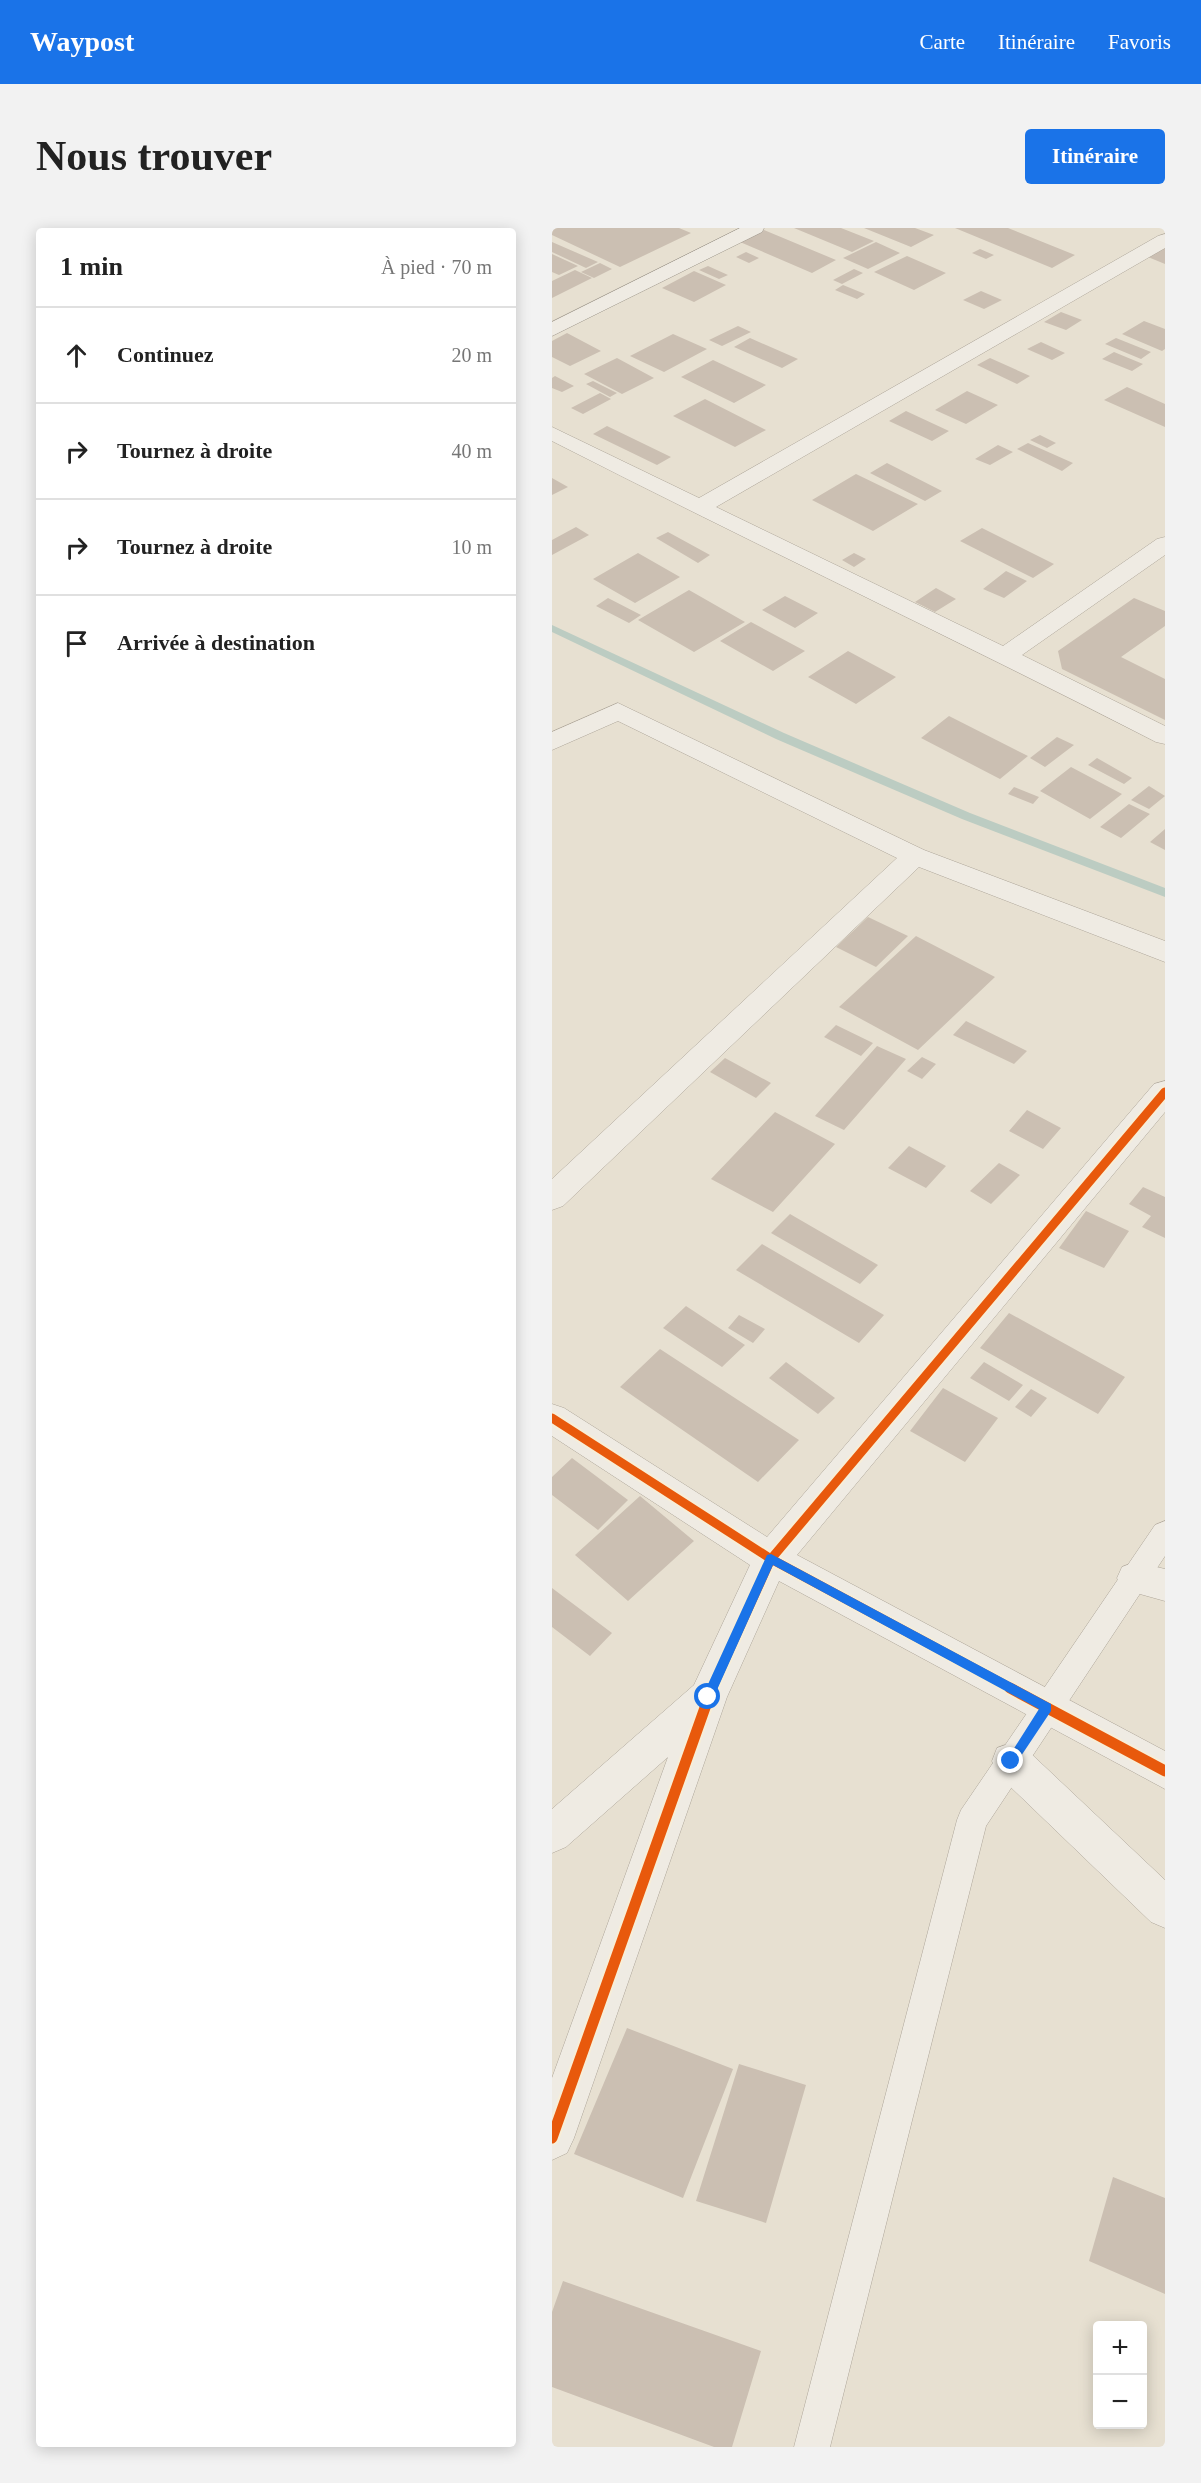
<!DOCTYPE html>
<html lang="fr">
<meta charset="utf-8">
<style>
body{margin:0;font-family:"Times New Roman",serif;background:#f2f2f2;color:#222}
.controls{position:absolute;right:18px;bottom:18px;display:grid;overflow:hidden;border-radius:6px;box-shadow:0 3px 15px #0003}
.controls button{width:54px;height:54px;display:grid;place-items:center;padding:0;border:0;border-bottom:2px solid #e0e0e0;background:#fff;color:#222;font:30px sans-serif}
.stop{position:absolute;width:18px;height:18px;margin:-14px;border:4px solid #1a73e8;border-radius:50%;background:#fff}
.stop.end{background:#1a73e8;border-color:#fff;box-shadow:0 2px 6px #0008}
.list{margin:0;padding:0;list-style:none}
h2{display:flex;justify-content:space-between;align-items:center;height:78px;margin:0;padding:0 24px;font-size:26px}
h2 small{font-size:20px;font-weight:400;color:#767676}
.list li{display:grid;grid-template-columns:39px 1fr auto;gap:18px;align-items:center;box-sizing:border-box;height:96px;padding:0 24px;border-top:2px solid #e0e0e0}
.list b{display:block;font-size:22px;white-space:nowrap}
.list em{font-size:20px;font-style:normal;color:#767676}
.icon{flex:none;width:33px;height:33px;fill:none;stroke:currentColor;stroke-width:2;stroke-linecap:round;stroke-linejoin:round}
.map{position:relative;flex:none;width:613px;height:2219px;overflow:hidden;border-radius:6px}
header{display:flex;align-items:center;gap:36px;box-sizing:border-box;height:84px;padding:0 30px;background:#1a73e8;color:#fff}
header strong{font-size:28px}
nav{display:flex;gap:33px;margin-inline-start:auto;font-size:21px}
.intro{display:flex;align-items:center;justify-content:space-between;box-sizing:border-box;height:144px;padding:0 36px}
h1{margin:0;font-size:42px}
.button{padding:15px 27px;border-radius:6px;background:#1a73e8;color:#fff;font-size:21px;font-weight:700}
main{display:flex;gap:36px;padding:0 36px}
aside{flex:1;background:#fff;border-radius:6px;box-shadow:0 3px 15px #0003}
.map>svg:first-child{display:block}
.lines{fill:none;stroke-linecap:round;stroke-linejoin:round}
.stream{fill:#bcccc2;fill-rule:evenodd}
.building{fill:#cbbfb2}
.lane-casing{stroke:#ada599;stroke-width:1}
.street-casing{stroke:#ada599;stroke-width:1}
.secondary-casing{stroke:#9c958a;stroke-width:1}
.lane{fill:#efebe3;fill-rule:evenodd}
.street{fill:#efebe3;fill-rule:evenodd}
.secondary{fill:#efebe3;fill-rule:evenodd}
.cycleway-far1-casing{stroke:#f7eed8;stroke-width:13}
.cycleway-casing{stroke:#f7eed8;stroke-width:15}
.cycleway-far1{stroke:#e8590c;stroke-width:9}
.cycleway{stroke:#e8590c;stroke-width:11}
.route{fill:#1a73e8}
</style>
<header>
<strong>Waypost</strong>
<nav><a>Carte</a><a>Itinéraire</a><a>Favoris</a></nav>
</header>
<div class="intro"><h1>Nous trouver</h1><a class="button">Itinéraire</a></div>
<main>
<aside>
<h2>1 min<small>À pied · 70 m</small></h2>
<ul class="list">
<li><svg class="icon" aria-label="ahead" viewBox="0 0 24 24"><path d="M12 20V5M6 11l6-6 6 6"/></svg><div><b>Continuez</b></div><em>20 m</em></li>
<li><svg class="icon" aria-label="right" viewBox="0 0 24 24"><path d="M7 20v-9h11M14 6l5 5-5 5"/></svg><div><b>Tournez à droite</b></div><em>40 m</em></li>
<li><svg class="icon" aria-label="right" viewBox="0 0 24 24"><path d="M7 20v-9h11M14 6l5 5-5 5"/></svg><div><b>Tournez à droite</b></div><em>10 m</em></li>
<li><svg class="icon" aria-label="arrive" viewBox="0 0 24 24"><path d="M6 21V4h12l-3 4 3 4H6"/></svg><div><b>Arrivée à destination</b></div></li>
</ul>
</aside>
<div class="map">
<svg width="613" height="2219" viewBox="0 0 613 2219">
<rect width="100%" height="100%" fill="#e7e0d1"/>
<g class="lines">
<path class="stream" d="M 0,397 L 232,505 L 418,585 L 613,660 L 613,669 L 410,591 L 224,511 L 0,404 Z"/>
</g>
<path class="building" d="M 0,0 L 127,0 L 139,5 L 68,39 L 0,7 Z
M 242,0 L 289,0 L 322,13 L 300,24 Z
M 312,0 L 363,0 L 382,7 L 359,19 Z
M 403,0 L 456,0 L 523,27 L 500,40 Z
M 212,2 L 284,32 L 260,45 L 188,14 Z
M 0,14 L 46,34 L 34,40 L 0,24 Z
M 324,14 L 348,25 L 316,41 L 291,30 Z
M 613,20 L 613,36 L 596,29 Z
M 428,21 L 442,27 L 434,31 L 420,25 Z
M 194,24 L 207,30 L 197,35 L 184,29 Z
M 0,26 L 26,38 L 7,47 L 0,44 Z
M 355,28 L 394,45 L 362,62 L 322,44 Z
M 48,35 L 60,41 L 42,50 L 29,44 Z
M 156,38 L 176,47 L 167,51 L 147,42 Z
M 302,41 L 311,45 L 290,56 L 281,52 Z
M 23,42 L 40,50 L 0,70 L 0,53 Z
M 142,43 L 174,57 L 142,74 L 110,60 Z
M 291,57 L 313,66 L 305,71 L 283,62 Z
M 429,63 L 450,72 L 432,81 L 411,72 Z
M 509,84 L 530,92 L 514,102 L 492,94 Z
M 592,93 L 613,101 L 613,121 L 610,123 L 570,106 Z
M 186,98 L 199,104 L 170,118 L 157,112 Z
M 15,105 L 49,123 L 18,138 L 0,129 L 0,113 Z
M 121,106 L 155,121 L 112,144 L 78,128 Z
M 198,110 L 246,131 L 230,140 L 182,119 Z
M 564,110 L 599,124 L 589,131 L 553,116 Z
M 489,114 L 513,125 L 500,132 L 475,121 Z
M 562,124 L 591,136 L 580,143 L 550,131 Z
M 65,130 L 102,150 L 70,166 L 32,146 Z
M 438,130 L 478,148 L 465,156 L 425,137 Z
M 161,132 L 214,157 L 182,175 L 129,149 Z
M 3,148 L 22,158 L 10,164 L 0,160 L 0,150 Z
M 41,153 L 65,165 L 58,169 L 34,156 Z
M 575,159 L 613,176 L 613,199 L 552,172 Z
M 415,163 L 446,177 L 414,196 L 383,182 Z
M 48,165 L 59,171 L 31,186 L 19,180 Z
M 153,171 L 214,202 L 183,219 L 121,188 Z
M 354,183 L 397,203 L 380,213 L 337,193 Z
M 55,198 L 119,229 L 105,237 L 41,206 Z
M 488,207 L 504,215 L 495,220 L 478,212 Z
M 476,215 L 521,235 L 510,243 L 465,221 Z
M 446,217 L 461,224 L 438,237 L 423,231 Z
M 335,235 L 390,263 L 373,273 L 318,245 Z
M 304,246 L 366,276 L 321,303 L 260,272 Z
M 0,250 L 16,259 L 0,267 Z
M 24,299 L 37,307 L 0,327 L 0,312 Z
M 430,300 L 502,336 L 481,350 L 408,313 Z
M 116,304 L 158,327 L 146,335 L 104,310 Z
M 86,325 L 128,349 L 83,375 L 41,351 Z
M 302,325 L 314,331 L 302,339 L 290,332 Z
M 454,343 L 475,353 L 452,370 L 431,361 Z
M 384,360 L 404,371 L 383,384 L 363,374 Z
M 137,362 L 193,394 L 142,424 L 86,392 Z
M 233,368 L 266,385 L 243,400 L 210,382 Z
M 56,370 L 89,387 L 77,395 L 44,378 Z
M 582,370 L 613,383 L 613,398 L 569,429 L 613,451 L 613,492 L 510,441 L 506,423 Z
M 199,394 L 253,423 L 221,443 L 168,413 Z
M 296,423 L 344,449 L 304,476 L 256,449 Z
M 397,488 L 476,528 L 448,551 L 369,510 Z
M 505,509 L 522,517 L 493,539 L 478,530 Z
M 545,530 L 580,550 L 572,556 L 536,537 Z
M 519,539 L 570,566 L 538,591 L 488,563 Z
M 597,558 L 613,568 L 597,581 L 579,572 Z
M 462,559 L 487,569 L 481,576 L 456,566 Z
M 577,576 L 598,586 L 569,610 L 548,599 Z
M 613,601 L 613,622 L 598,614 Z
M 316,689 L 356,708 L 324,739 L 284,719 Z
M 364,708 L 443,749 L 366,822 L 287,779 Z
M 414,793 L 475,823 L 462,836 L 401,807 Z
M 284,797 L 321,815 L 309,828 L 272,809 Z
M 325,818 L 354,831 L 292,902 L 263,888 Z
M 370,829 L 384,836 L 370,851 L 355,843 Z
M 173,830 L 219,855 L 204,870 L 158,844 Z
M 475,882 L 509,900 L 491,921 L 457,903 Z
M 223,884 L 283,916 L 221,984 L 159,951 Z
M 357,918 L 394,938 L 374,960 L 336,940 Z
M 447,935 L 468,947 L 439,976 L 418,963 Z
M 591,959 L 613,969 L 613,1010 L 590,999 L 599,988 L 577,976 Z
M 534,983 L 577,1003 L 552,1040 L 507,1020 Z
M 238,986 L 326,1037 L 308,1056 L 219,1005 Z
M 210,1016 L 332,1087 L 307,1115 L 184,1042 Z
M 134,1078 L 193,1117 L 170,1139 L 111,1100 Z
M 457,1085 L 573,1149 L 546,1186 L 428,1120 Z
M 187,1087 L 213,1101 L 201,1115 L 176,1100 Z
M 108,1121 L 247,1212 L 206,1254 L 68,1159 Z
M 234,1134 L 283,1170 L 266,1186 L 217,1150 Z
M 432,1134 L 471,1157 L 457,1173 L 418,1150 Z
M 391,1160 L 446,1190 L 413,1234 L 358,1203 Z
M 479,1161 L 495,1170 L 479,1189 L 463,1179 Z
M 20,1230 L 76,1272 L 46,1302 L 0,1267 L 0,1249 Z
M 88,1268 L 142,1313 L 76,1373 L 23,1327 Z
M 0,1360 L 60,1405 L 38,1428 L 0,1399 Z
M 75,1800 L 181,1841 L 131,1970 L 22,1926 Z
M 187,1836 L 254,1857 L 214,1995 L 144,1973 Z
M 561,1949 L 613,1970 L 613,2066 L 537,2033 Z
M 11,2053 L 209,2123 L 180,2219 L 162,2219 L 0,2159 L 0,2084 Z"/>
<g class="lines">
<defs>
<path id="lane" d="M 613,1293 L 613,1328 L 434,1598 L 278,2219 L 242,2219 L 405,1592 L 409,1582 L 603,1297 Z"/>
<path id="street" d="M 613,6 L 613,20 L 164,279 L 451,418 L 605,311 L 613,309 L 613,327 L 470,427 L 613,498 L 613,516 L 604,514 C 403,411 200,315 0,213 L 0,199 L 147,270 L 606,8 Z
M 66,475 L 372,622 L 613,713 L 613,734 L 367,639 L 11,978 L 0,982 L 0,951 L 345,630 L 66,493 L 0,522 L 0,504 Z
M 613,853 L 613,884 L 245,1327 L 613,1523 L 613,1561 L 227,1353 L 175,1469 L 22,1910 L 15,1925 L 0,1932 L 0,1850 L 116,1529 L 14,1619 L 0,1625 L 0,1581 L 142,1457 L 198,1337 L 0,1208 L 0,1176 L 12,1180 L 215,1309 L 602,856 Z
M 583,1334 L 613,1341 L 613,1373 L 570,1361 L 565,1350 L 570,1339 Z
M 459,1515 L 473,1520 L 613,1652 L 613,1700 L 599,1694 L 445,1546 L 440,1533 L 445,1520 Z"/>
<path id="secondary" d="M 188,0 L 212,0 L 210,4 L 0,108 L 0,94 Z"/>
</defs>
<use href="#lane" class="lane-casing"/>
<use href="#street" class="street-casing"/>
<use href="#secondary" class="secondary-casing"/>
<use href="#lane" class="lane"/>
<use href="#street" class="street"/>
<use href="#secondary" class="secondary"/>
<defs>
<path id="cycleway-far1" d="M 0,1190 L 219,1331 L 461,1461
M 160,1461 L 219,1331 L 613,864"/>
<path id="cycleway" d="M 458,1460 L 613,1543
M 0,1910 L 160,1460"/>
</defs>
<use href="#cycleway-far1" class="cycleway-far1-casing"/>
<use href="#cycleway" class="cycleway-casing"/>
<use href="#cycleway-far1" class="cycleway-far1"/>
<use href="#cycleway" class="cycleway"/>
</g>
<path class="route" d="M 219,1326 L 499,1476 L 499,1483 L 463,1537 L 459,1538 L 454,1533 L 487,1481 L 221,1337 L 160,1473 L 152,1473 L 152,1465 L 215,1327 Z"/>
</svg>
<div class="controls">
<button>+</button>
<button>−</button>
</div>
<div class="stop" style="left:156px;top:1469px"></div>
<div class="stop end" style="left:459px;top:1533px"></div>
</div>
</main>
